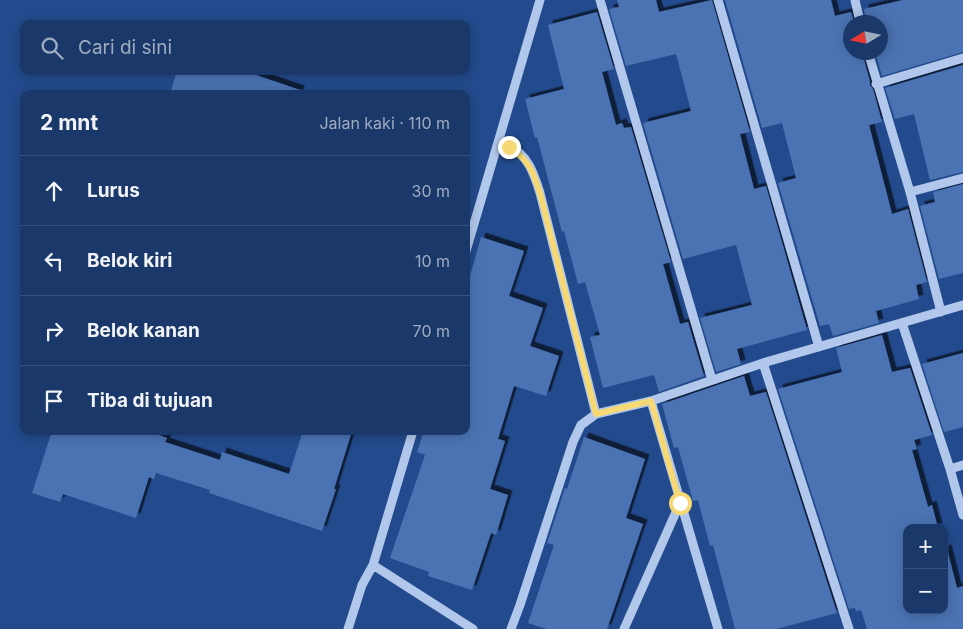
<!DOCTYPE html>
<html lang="id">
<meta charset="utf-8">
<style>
body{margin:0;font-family:Inter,sans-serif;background:#233f6f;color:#f1f3f6}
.controls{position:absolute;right:15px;bottom:15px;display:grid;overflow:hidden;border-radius:10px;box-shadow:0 2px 12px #0003}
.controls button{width:45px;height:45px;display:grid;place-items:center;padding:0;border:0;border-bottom:1px solid #38527d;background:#1a3869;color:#f1f3f6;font:25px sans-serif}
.compass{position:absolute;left:843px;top:15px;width:45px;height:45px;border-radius:50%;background:#1a3869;box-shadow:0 2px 12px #0003;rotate:260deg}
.stop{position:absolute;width:15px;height:15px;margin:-11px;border:4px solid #f6d974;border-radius:50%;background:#fff}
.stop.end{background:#f6d974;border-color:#fff;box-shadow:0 1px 5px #0008}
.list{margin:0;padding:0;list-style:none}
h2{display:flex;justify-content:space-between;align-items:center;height:65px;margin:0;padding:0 20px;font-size:21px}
h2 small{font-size:16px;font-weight:400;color:#9facc0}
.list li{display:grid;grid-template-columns:32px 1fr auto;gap:15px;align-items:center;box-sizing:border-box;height:70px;padding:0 20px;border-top:1px solid #38527d}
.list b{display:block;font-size:19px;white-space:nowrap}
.list em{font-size:16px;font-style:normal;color:#9facc0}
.icon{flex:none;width:28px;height:28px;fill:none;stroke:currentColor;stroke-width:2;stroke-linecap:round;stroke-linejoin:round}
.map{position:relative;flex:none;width:963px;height:629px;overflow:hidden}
.search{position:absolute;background:#1a3869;box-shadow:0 2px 12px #0003;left:20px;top:20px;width:450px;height:55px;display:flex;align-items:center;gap:12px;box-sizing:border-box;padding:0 18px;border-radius:10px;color:#9facc0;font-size:19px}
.panel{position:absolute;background:#1a3869;box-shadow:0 2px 12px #0003;left:20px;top:90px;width:450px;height:345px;border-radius:10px}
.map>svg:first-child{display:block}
.building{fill:#4b73b3;filter:url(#shadow)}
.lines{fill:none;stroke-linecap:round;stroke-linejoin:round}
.minor{stroke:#b1c7eb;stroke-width:9}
.route{stroke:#f6d974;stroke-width:6}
</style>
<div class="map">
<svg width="963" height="629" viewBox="0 0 963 629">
<defs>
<filter id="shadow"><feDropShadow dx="4.5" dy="-4.5" stdDeviation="0" flood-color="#0009"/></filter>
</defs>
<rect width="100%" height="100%" fill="#234a8c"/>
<path class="building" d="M 617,0 L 656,0 L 659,12 L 712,0 L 750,132 L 740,134 L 754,189 L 766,186 L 807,330 L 737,349 L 741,364 L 716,372 L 700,318 L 752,305 L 736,245 L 683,259 L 643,123 L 691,111 L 676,54 L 626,66 L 609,9 L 619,7 Z
M 725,0 L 831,0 L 835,16 L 851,12 L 854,22 L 850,22 L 850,52 L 862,52 L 870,82 L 870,85 L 873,89 L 882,122 L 869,125 L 892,214 L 908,209 L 927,282 L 916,285 L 919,299 L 876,311 L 879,323 L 833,336 L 829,324 L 820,326 L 778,183 L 796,178 L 782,123 L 762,128 Z
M 903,0 L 963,0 L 963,52 L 882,76 L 875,52 L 880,52 L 880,22 L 866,22 L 864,9 Z
M 597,12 L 614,69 L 602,72 L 616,125 L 622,123 L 624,128 L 631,127 L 671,262 L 663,264 L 680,324 L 688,322 L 704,376 L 659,392 L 654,375 L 603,388 L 590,337 L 600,335 L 585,282 L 578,284 L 564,231 L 562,232 L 537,137 L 535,138 L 525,99 L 564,89 L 548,25 Z
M 963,65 L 963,172 L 930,180 L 914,114 L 895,119 L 885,88 Z
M 177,71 L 244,71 L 300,90 L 299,94 L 170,94 Z
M 963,184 L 963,273 L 939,279 L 920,206 L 935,202 L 933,192 Z
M 481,237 L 524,251 L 509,296 L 543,308 L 530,346 L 559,356 L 546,396 L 514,386 L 498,439 L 505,441 L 490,489 L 508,495 L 496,535 L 491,533 L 472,590 L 428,576 L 429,572 L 390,558 L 425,455 L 417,452 L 424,431 L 466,431 L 466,290 Z
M 882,335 L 892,372 L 910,368 L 932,435 L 914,440 L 917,449 L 912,450 L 928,507 L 932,505 L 938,528 L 907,528 L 907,610 L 944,610 L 944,550 L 947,549 L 957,588 L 963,586 L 963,629 L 867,629 L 861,610 L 856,611 L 855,608 L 849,609 L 778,389 L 842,372 L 836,348 Z
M 963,353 L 963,427 L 944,432 L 922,364 Z
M 744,376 L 750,396 L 766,392 L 837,613 L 776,629 L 735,629 L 713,545 L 710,546 L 698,500 L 693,501 L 678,447 L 674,448 L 662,404 Z
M 52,431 L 148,431 L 167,438 L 165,442 L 220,460 L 222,452 L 289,474 L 303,431 L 352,431 L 334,489 L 336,489 L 322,531 L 209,493 L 210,490 L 156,473 L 154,479 L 149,477 L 136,518 L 63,494 L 60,502 L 32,493 Z
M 584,437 L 645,459 L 626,518 L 643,524 L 607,629 L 547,629 L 528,623 L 554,545 L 547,543 L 565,488 L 567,489 Z"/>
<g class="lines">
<path class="minor" d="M 600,0 L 712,380
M 718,0 L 819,347
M 855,0 L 860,22
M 868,52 L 910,192 L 941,312
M 876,84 L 963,58
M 497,146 C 501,147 506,146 509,147 C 528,153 535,177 540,193 L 596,414
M 910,192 L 963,178
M 466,251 L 540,0
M 902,323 L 950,469 L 963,515
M 763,363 L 849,629
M 651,401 L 718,629
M 950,469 L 963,465
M 373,565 L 413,431
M 348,629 L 362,585 L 373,565 L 473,629
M 511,629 L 520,605 L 573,442 L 581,425 L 596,414 L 651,401 L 763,363 L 963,305
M 624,629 L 680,503"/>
</g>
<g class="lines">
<path class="route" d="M 509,147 C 529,160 533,171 540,193 L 596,414 L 651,401 L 680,503"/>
</g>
</svg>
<div class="controls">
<button>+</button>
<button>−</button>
</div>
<svg class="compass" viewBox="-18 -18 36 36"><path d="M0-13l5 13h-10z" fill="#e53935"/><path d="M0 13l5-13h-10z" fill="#9facc0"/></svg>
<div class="stop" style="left:680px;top:503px"></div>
<div class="stop end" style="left:509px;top:147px"></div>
<div class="search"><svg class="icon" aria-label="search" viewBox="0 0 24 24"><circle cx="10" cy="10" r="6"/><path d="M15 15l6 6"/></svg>Cari di sini</div>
<section class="panel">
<h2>2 mnt<small>Jalan kaki · 110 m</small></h2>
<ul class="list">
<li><svg class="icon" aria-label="ahead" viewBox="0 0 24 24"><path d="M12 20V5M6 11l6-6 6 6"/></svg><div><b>Lurus</b></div><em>30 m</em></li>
<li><svg class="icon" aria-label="left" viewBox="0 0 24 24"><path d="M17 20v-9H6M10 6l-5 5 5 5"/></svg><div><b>Belok kiri</b></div><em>10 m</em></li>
<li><svg class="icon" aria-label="right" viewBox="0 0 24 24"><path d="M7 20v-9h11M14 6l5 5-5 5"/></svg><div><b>Belok kanan</b></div><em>70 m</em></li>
<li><svg class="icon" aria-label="arrive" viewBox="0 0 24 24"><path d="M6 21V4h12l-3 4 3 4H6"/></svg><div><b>Tiba di tujuan</b></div></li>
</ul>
</section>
</div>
